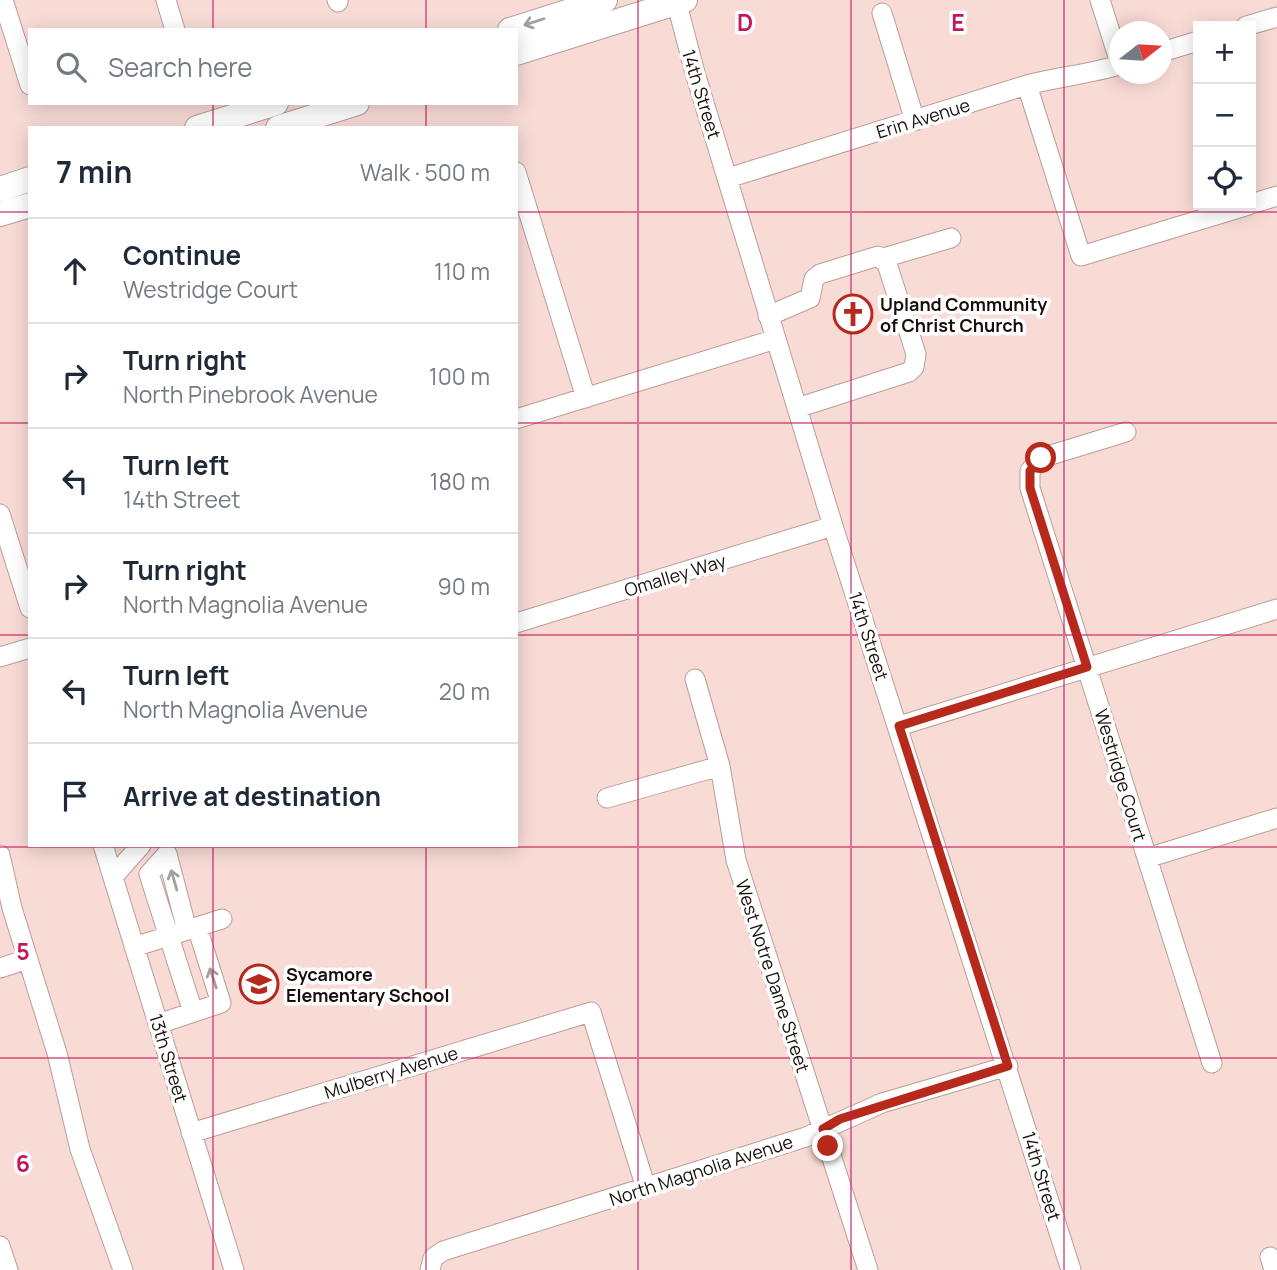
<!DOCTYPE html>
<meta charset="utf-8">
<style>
body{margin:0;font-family:Manrope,sans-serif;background:#f2f2f3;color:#1f2937}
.controls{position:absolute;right:21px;top:21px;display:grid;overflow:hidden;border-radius:0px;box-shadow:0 4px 18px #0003}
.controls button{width:63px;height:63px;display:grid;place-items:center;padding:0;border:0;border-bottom:2px solid #e0e1e3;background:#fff;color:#1f2937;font:35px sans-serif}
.compass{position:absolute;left:1109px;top:21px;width:63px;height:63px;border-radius:50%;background:#fff;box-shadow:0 4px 18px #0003;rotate:73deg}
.stop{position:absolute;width:21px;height:21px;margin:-16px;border:5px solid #b7291b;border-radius:50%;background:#fff}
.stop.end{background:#b7291b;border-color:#fff;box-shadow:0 2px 7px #0008}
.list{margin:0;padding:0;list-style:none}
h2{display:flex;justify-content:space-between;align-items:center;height:91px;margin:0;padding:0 28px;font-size:30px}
h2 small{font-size:23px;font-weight:400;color:#747a83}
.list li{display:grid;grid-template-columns:46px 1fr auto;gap:21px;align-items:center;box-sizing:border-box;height:105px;padding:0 28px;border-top:2px solid #e0e1e3}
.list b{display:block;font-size:26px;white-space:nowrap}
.list p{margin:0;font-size:23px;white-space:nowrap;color:#747a83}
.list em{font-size:23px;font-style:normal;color:#747a83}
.icon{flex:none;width:38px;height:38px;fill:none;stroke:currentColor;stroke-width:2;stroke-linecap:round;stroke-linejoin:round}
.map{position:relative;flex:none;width:1277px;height:1270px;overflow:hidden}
.search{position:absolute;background:#fff;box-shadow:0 4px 18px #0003;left:28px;top:28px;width:490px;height:77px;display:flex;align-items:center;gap:18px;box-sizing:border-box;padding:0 24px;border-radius:0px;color:#747a83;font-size:26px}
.panel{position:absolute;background:#fff;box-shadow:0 4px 18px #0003;left:28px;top:126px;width:490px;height:721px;border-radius:0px}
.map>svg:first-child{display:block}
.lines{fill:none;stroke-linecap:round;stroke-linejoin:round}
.minor-casing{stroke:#b99d98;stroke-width:21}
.major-casing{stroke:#b99d98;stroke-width:26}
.minor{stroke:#fff;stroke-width:19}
.major{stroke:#fff;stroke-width:24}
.oneway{stroke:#a29f9e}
.route{stroke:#b7291b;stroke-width:9}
.grid{fill:none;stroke:#c2185b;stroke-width:2;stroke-opacity:0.55}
.labels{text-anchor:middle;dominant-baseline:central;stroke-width:7;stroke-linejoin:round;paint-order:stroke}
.street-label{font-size:18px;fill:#170e0c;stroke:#fff}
.poi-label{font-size:18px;font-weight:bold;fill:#170e0c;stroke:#fff;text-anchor:start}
.grid-label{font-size:23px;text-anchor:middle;font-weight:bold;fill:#c2185b;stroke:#fff;stroke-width:7;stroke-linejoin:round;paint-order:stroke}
</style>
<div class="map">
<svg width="1277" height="1270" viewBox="0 0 1277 1270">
<rect width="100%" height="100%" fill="#f9dbd6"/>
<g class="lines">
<defs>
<path id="minor" d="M 3,0 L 30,85
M 166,0 L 175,30
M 337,0 L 338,2
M 676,0 L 695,73 L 833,526 L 1071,1270
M 1100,0 L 1120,63
M 882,13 L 915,121
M 1246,26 L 1277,17
M 1162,52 L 1198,41
M 1027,85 L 1081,256 L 1249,205
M 516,172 L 586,398
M 728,178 L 1027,85 C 1058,77 1089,74 1120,65
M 1251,204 L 1277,196
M 883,258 L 951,238
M 768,316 L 810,298 L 814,279 L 820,274 L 878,256 L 887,264 L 916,354 L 914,367 L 909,372 L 797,408
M 516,419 L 776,339
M 1126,432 L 1041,458 L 1030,471 L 1030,488 L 1212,1063
M 0,514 L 30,608
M 516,623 L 833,526
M 0,657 L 30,648
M 695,679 L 720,766 L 736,860 L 868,1270
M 899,726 L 1277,609
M 607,798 L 720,766
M 103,845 L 234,1270
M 0,855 L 12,908 L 57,1053 L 80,1149 L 123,1270
M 1147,858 L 1277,818
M 113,877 L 141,845
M 197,927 L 222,919
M 187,930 L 167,854 L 149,874 L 193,1012
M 134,947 L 197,927 L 221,1003 L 158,1024
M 0,968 L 28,959
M 191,1133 L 591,1012 L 646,1188
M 0,1246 L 8,1270
M 1270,1257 L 1274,1270
M 430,1270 L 433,1258 L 443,1251 L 806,1137 L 882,1103 L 1008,1066"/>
<path id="major" d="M 510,30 L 605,0
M 516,53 L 685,0
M 197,128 L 276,103
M 278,128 L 357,103
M 0,189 L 30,179
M 0,214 L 30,205"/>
</defs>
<use href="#minor" class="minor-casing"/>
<use href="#major" class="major-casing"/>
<use href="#minor" class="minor"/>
<use href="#major" class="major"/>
</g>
<defs><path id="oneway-shaft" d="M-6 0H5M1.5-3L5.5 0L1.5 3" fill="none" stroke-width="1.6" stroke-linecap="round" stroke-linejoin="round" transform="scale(1.75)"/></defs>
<g class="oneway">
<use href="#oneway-shaft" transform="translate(534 22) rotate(162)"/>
<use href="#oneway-shaft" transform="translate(174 880) rotate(-106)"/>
<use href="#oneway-shaft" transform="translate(213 978) rotate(-108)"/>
</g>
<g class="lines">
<path class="route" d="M 828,1146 L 823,1129 L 840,1119 L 1008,1066 L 899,726 L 1087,667 L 1030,488 L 1030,471 L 1041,458"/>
</g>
<path class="grid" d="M 213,0 L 213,30M 426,0 L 426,30M 638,0 L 638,1270M 851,0 L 851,1270M 1064,0 L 1064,1270M 213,103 L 213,128M 426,103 L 426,128M 0,212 L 30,212M 516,212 L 1277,212M 0,423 L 30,423M 516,423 L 1277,423M 0,635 L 30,635M 516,635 L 1277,635M 213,845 L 213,1270M 426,845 L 426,1270M 0,847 L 1277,847M 0,1058 L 1277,1058"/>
<defs>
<symbol id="church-ring" viewBox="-11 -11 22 22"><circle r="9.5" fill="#fff" stroke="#b7291b" stroke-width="1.5"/><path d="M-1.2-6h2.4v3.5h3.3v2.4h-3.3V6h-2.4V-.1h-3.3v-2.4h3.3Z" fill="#b7291b"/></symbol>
<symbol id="school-ring" viewBox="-11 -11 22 22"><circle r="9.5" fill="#fff" stroke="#b7291b" stroke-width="1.5"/><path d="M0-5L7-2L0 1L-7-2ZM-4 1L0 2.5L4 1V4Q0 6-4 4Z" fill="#b7291b"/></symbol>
</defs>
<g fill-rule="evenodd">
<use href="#church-ring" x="831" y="292" width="44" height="44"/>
<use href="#school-ring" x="237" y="962" width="44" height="44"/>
</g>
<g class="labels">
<g class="street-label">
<text transform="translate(702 94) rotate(73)">14th Street</text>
<text transform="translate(923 118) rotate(-17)">Erin Avenue</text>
<text transform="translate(675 575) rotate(-17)">Omalley Way</text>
<text transform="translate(869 636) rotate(72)">14th Street</text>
<text transform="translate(1121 775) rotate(73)">Westridge Court</text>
<text transform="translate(773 976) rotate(72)">West Notre Dame Street</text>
<text transform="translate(169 1058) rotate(73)">13th Street</text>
<text transform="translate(391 1072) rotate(-17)">Mulberry Avenue</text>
<text transform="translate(701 1170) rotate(-18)">North Magnolia Avenue</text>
<text transform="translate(1042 1176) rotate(73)">14th Street</text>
</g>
<g class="poi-label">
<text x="880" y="304">Upland Community<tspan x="880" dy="21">of Christ Church</tspan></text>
<text x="286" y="974">Sycamore<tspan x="286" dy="21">Elementary School</tspan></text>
</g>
</g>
<g class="grid-label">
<text x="745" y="31">D</text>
<text x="958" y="31">E</text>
<text x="23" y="960">5</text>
<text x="23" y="1172">6</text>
</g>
</svg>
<div class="controls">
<button>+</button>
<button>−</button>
<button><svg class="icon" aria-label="locate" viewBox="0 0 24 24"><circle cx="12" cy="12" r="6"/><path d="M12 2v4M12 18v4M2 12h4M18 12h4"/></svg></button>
</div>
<svg class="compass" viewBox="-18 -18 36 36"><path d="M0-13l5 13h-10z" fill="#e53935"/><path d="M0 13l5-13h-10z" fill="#747a83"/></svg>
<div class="stop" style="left:1041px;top:458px"></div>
<div class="stop end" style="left:828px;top:1146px"></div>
<div class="search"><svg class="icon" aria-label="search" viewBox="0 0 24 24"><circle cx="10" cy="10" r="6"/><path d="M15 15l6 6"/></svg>Search here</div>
<section class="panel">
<h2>7 min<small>Walk · 500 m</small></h2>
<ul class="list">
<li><svg class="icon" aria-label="ahead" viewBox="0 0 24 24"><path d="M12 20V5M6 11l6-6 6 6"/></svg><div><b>Continue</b><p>Westridge Court</p></div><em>110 m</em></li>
<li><svg class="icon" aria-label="right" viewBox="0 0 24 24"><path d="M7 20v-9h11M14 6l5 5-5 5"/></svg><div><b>Turn right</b><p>North Pinebrook Avenue</p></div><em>100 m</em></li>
<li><svg class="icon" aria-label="left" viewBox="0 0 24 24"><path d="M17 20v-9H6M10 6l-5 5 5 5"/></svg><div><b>Turn left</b><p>14th Street</p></div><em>180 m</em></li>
<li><svg class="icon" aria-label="right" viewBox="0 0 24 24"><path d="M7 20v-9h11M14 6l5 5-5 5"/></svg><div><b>Turn right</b><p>North Magnolia Avenue</p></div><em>90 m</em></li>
<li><svg class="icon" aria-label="left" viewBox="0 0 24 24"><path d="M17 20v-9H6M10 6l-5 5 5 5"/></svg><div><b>Turn left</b><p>North Magnolia Avenue</p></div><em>20 m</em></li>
<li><svg class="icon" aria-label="arrive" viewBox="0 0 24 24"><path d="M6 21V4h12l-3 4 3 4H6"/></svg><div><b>Arrive at destination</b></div></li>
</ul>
</section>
</div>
